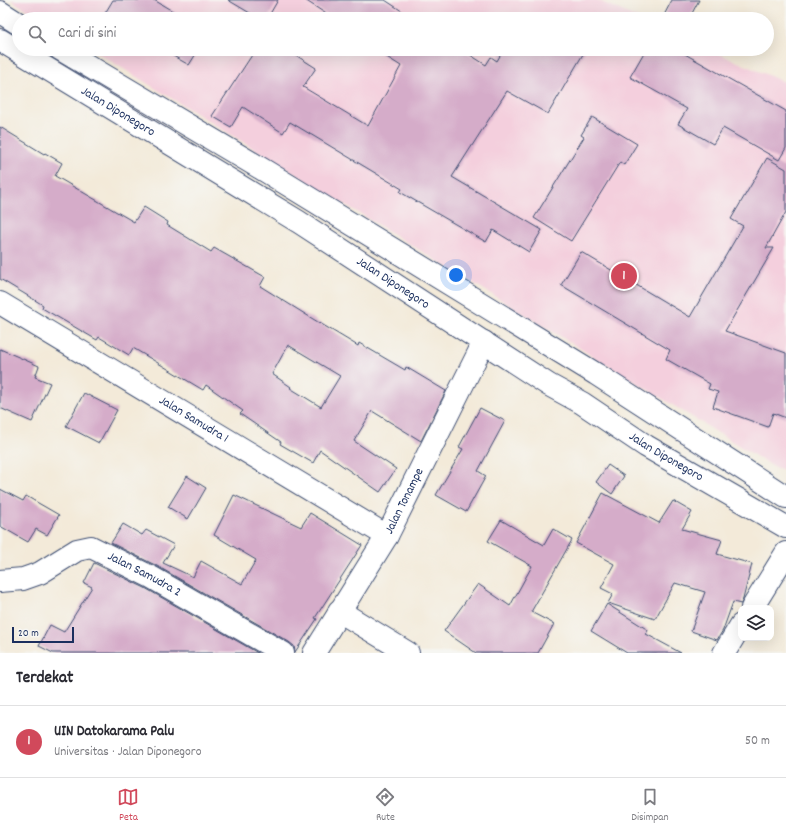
<!DOCTYPE html>
<html lang="id">
<meta charset="utf-8">
<style>
body{margin:0;font-family:Dekko,sans-serif;background:#f7f7f7;color:#2b2b33}
.controls{position:absolute;right:12px;bottom:12px;display:grid;overflow:hidden;border-radius:8px;box-shadow:0 4px 16px #0002}
.controls button{width:36px;height:36px;display:grid;place-items:center;padding:0;border:0;border-bottom:1px solid #e1e1e2;background:#fff;color:#2b2b33;font:20px sans-serif}
.scale{position:absolute;left:12px;bottom:10px;width:62px;box-sizing:border-box;padding-left:4px;border:2px solid #1b2f5e;border-top:0;font-size:11px;line-height:14px;white-space:nowrap;color:#1b2f5e;-webkit-text-stroke:3px #f6f6f2;paint-order:stroke}
.you{position:absolute;left:456px;top:275px;width:14px;height:14px;margin:-10px;border:3px solid #fff;border-radius:50%;background:#1a73e8;box-shadow:0 0 0 6px #1a73e833}
.badge{display:grid;place-items:center;width:26px;height:26px;border-radius:50%;background:#d1495b;color:#fff;font-size:13px;font-weight:700}
.pin{position:absolute;translate:-50% -50%;border:2px solid #fff;box-shadow:0 1px 4px #0006}
.list{margin:0;padding:0;list-style:none}
h2{display:flex;justify-content:space-between;align-items:center;height:52px;margin:0;padding:0 16px;font-size:17px}
h2 small{font-size:13px;font-weight:400;color:#7c7c81}
.list li{display:grid;grid-template-columns:26px 1fr auto;gap:12px;align-items:center;box-sizing:border-box;height:72px;padding:0 16px;border-top:1px solid #e1e1e2}
.list b{display:block;font-size:15px;white-space:nowrap}
.list p{margin:0;font-size:13px;white-space:nowrap;color:#7c7c81}
.list em{font-size:13px;font-style:normal;color:#7c7c81}
.icon{flex:none;width:22px;height:22px;fill:none;stroke:currentColor;stroke-width:2;stroke-linecap:round;stroke-linejoin:round}
.map{position:relative;flex:none;width:786px;height:653px;overflow:hidden}
.search{position:absolute;background:#fff;box-shadow:0 4px 16px #0002;left:12px;right:12px;top:12px;height:44px;display:flex;align-items:center;gap:10px;box-sizing:border-box;padding:0 14px;border-radius:22px;color:#7c7c81;font-size:15px}
.sheet{height:124px;background:#fff}
nav{display:flex;justify-content:space-around;align-items:center;box-sizing:border-box;height:56px;border-top:1px solid #e1e1e2;background:#fff;font-size:11px;color:#7c7c81}
nav a{display:grid;justify-items:center;gap:2px}
nav .on{color:#d1495b}
.map>svg:first-child{display:block}
.built{fill:#f4cfdd}
.building{fill:#d5acc9;fill-rule:evenodd}
.lines{fill:none;stroke-linecap:round;stroke-linejoin:round}
.minor-casing{stroke:#3b4b70;stroke-width:24}
.trunk-casing{stroke:#3b4b70;stroke-width:24}
.minor{stroke:#fff;stroke-width:22}
.trunk{stroke:#fff;stroke-width:22}
.labels{text-anchor:middle;dominant-baseline:central;stroke-width:3;stroke-linejoin:round;paint-order:stroke}
.street-label{font-size:13px;fill:#1b2f5e;stroke:#f6f6f2}
</style>
<div class="map">
<svg width="786" height="653" viewBox="0 0 786 653">
<rect width="100%" height="100%" fill="#f6f6f2"/>
<filter id="ink" filterUnits="userSpaceOnUse"><feTurbulence type="fractalNoise" baseFrequency=".025" numOctaves="2"/><feDisplacementMap in="SourceGraphic" scale="8" xChannelSelector="R" yChannelSelector="G"/><feConvolveMatrix kernelMatrix="1 2 1 2 8 2 1 2 1" color-interpolation-filters="sRGB"/></filter>
<filter id="wash" filterUnits="userSpaceOnUse"><feTurbulence type="fractalNoise" baseFrequency=".012" numOctaves="4" result="noise"/><feDisplacementMap in="SourceGraphic" scale="16" xChannelSelector="R" yChannelSelector="G"/><feGaussianBlur stdDeviation="0.9" result="paint"/><feColorMatrix in="noise" values="0 0 0 0 0 0 0 0 0 0 0 0 0 0 0 0 0 1.4 0 .05"/><feComposite in="paint" operator="in"/></filter>
<g filter="url(#wash)">
<rect width="100%" height="100%" fill="#f3ead9"/>
<path class="built" d="M 11,0 L 597,0 L 640,19 L 42,19 Z
M 91,49 L 708,49 L 786,83 L 786,469 L 777,469 Z"/>
<g id="blocks">
<path class="building" d="M 113,0 L 154,0 L 186,19 L 110,19 L 104,15 Z
M 228,0 L 278,0 L 267,19 L 260,19 Z
M 305,0 L 385,0 L 414,19 L 334,19 Z
M 672,0 L 699,0 L 689,19 L 662,19 Z
M 161,49 L 199,49 L 189,65 Z
M 256,49 L 286,49 L 316,68 L 303,87 L 368,126 L 401,66 L 374,49 L 461,49 L 486,65 L 491,57 L 497,61 L 504,49 L 586,49 L 548,114 L 507,91 L 452,177 L 542,230 L 529,252 L 493,230 L 486,242 L 400,192 L 402,189 L 290,122 L 283,133 L 243,107 L 231,127 L 212,116 Z
M 646,49 L 676,49 L 786,111 L 786,148 L 779,160 L 723,128 L 713,144 L 678,124 L 687,109 L 630,77 Z
M 592,117 L 637,144 L 624,165 L 620,162 L 571,241 L 534,218 L 584,137 L 581,135 Z
M 0,127 L 44,154 L 45,153 L 62,163 L 55,176 L 134,222 L 144,207 L 168,222 L 167,225 L 211,252 L 214,248 L 265,277 L 260,286 L 313,319 L 358,346 L 359,343 L 405,370 L 406,367 L 446,391 L 421,441 L 372,411 L 354,441 L 396,469 L 380,492 L 320,450 L 313,463 L 280,444 L 281,442 L 240,414 L 243,411 L 206,385 L 203,390 L 133,348 L 129,355 L 99,337 L 97,340 L 42,308 L 43,305 L 0,279 ZM 288,345 L 340,376 L 321,407 L 290,388 L 291,387 L 272,374 Z
M 767,158 L 786,169 L 786,212 L 766,248 L 774,248 L 725,331 L 786,353 L 786,418 L 773,413 L 768,427 L 713,407 L 718,392 L 708,389 L 710,384 L 666,359 L 670,350 L 561,285 L 581,252 L 690,317 L 743,226 L 731,219 Z
M 0,349 L 39,366 L 35,377 L 50,383 L 32,422 L 0,408 Z
M 84,393 L 117,410 L 99,443 L 66,426 Z
M 480,408 L 505,421 L 478,471 L 486,476 L 466,512 L 436,495 L 463,449 L 459,447 Z
M 608,465 L 624,476 L 612,494 L 596,482 Z
M 187,476 L 206,488 L 188,519 L 168,507 Z
M 0,489 L 23,501 L 26,496 L 59,515 L 47,535 L 36,529 L 28,542 L 0,526 Z
M 603,493 L 659,523 L 673,501 L 692,512 L 682,529 L 722,540 L 717,554 L 752,564 L 743,599 L 741,604 L 733,602 L 723,630 L 717,640 L 691,631 L 705,592 L 675,583 L 655,619 L 608,603 L 613,594 L 601,588 L 614,564 L 576,543 Z
M 234,495 L 301,527 L 310,513 L 362,545 L 315,618 L 317,619 L 295,652 L 294,646 L 289,642 L 157,566 L 111,543 L 123,524 L 142,535 L 146,530 L 174,545 L 163,563 L 193,577 L 201,561 L 242,584 L 256,560 L 214,535 Z
M 501,520 L 544,545 L 553,529 L 572,540 L 531,612 L 554,624 L 538,653 L 476,653 L 444,631 L 478,584 L 510,606 L 532,566 L 488,541 Z
M 94,563 L 145,588 L 258,653 L 53,653 L 39,646 L 50,625 L 64,632 L 92,587 L 84,583 Z
M 607,604 L 648,630 L 646,634 L 681,653 L 627,653 L 591,631 Z"/>
</g>
</g>
<g filter="url(#ink)">
<use href="#blocks" fill-opacity="0" stroke="#3b4b70" stroke-width="1"/>
<g class="lines">
<defs>
<g id="minor">
<path id="s1" d="M 0,303 L 387,536"/>
<path id="s2" d="M 0,581 L 23,579 L 40,573 L 77,550 L 91,547 L 151,577 L 283,653"/>
<path d="M 752,608 L 786,553"/>
<path d="M 339,611 L 408,653"/>
<path id="s3" d="M 314,653 L 387,536 L 484,342"/>
<path d="M 724,653 L 741,625"/>
</g>
<g id="trunk">
<path d="M 0,12 L 19,24"/>
<path id="s4" d="M 0,40 L 299,222 L 549,385 L 582,403 L 646,446 L 786,527"/>
<path d="M 60,49 L 267,172 L 596,374 L 786,497"/>
</g>
</defs>
<use href="#minor" class="minor-casing"/>
<use href="#trunk" class="trunk-casing"/>
<use href="#minor" class="minor"/>
<use href="#trunk" class="trunk"/>
</g>
</g>
<g class="labels">
<g class="street-label">
<text stroke="none"><textPath href="#s4" startOffset="138">Jalan Diponegoro</textPath></text>
<text stroke="none"><textPath href="#s4" startOffset="462">Jalan Diponegoro</textPath></text>
<text stroke="none"><textPath href="#s1" startOffset="226">Jalan Samudra 1</textPath></text>
<text stroke="none"><textPath href="#s4" startOffset="786">Jalan Diponegoro</textPath></text>
<text stroke="none"><textPath href="#s3" startOffset="177">Jalan Tonampe</textPath></text>
<text stroke="none"><textPath href="#s2" startOffset="159">Jalan Samudra 2</textPath></text>
</g>
</g>
</svg>
<div class="controls">
<button><svg class="icon" aria-label="layers" viewBox="0 0 24 24"><path d="M12 4l9 5-9 5-9-5zM3 14l9 5 9-5"/></svg></button>
</div>
<div class="scale">20 m</div>
<div class="you"></div>
<div class="pin badge" style="left:624px;top:276px">1</div>
<div class="search"><svg class="icon" aria-label="search" viewBox="0 0 24 24"><circle cx="10" cy="10" r="6"/><path d="M15 15l6 6"/></svg>Cari di sini</div>
</div>
<section class="sheet">
<h2>Terdekat<small></small></h2>
<ul class="list">
<li><span class="badge">1</span><div><b>UIN Datokarama Palu</b><p>Universitas · Jalan Diponegoro</p></div><em>50 m</em></li>
</ul>
</section>
<nav>
<a class="on"><svg class="icon" aria-label="map" viewBox="0 0 24 24"><path d="M3 6l6-2 6 2 6-2v14l-6 2-6-2-6 2zM9 4v14M15 6v14"/></svg>Peta</a>
<a><svg class="icon" aria-label="directions" viewBox="0 0 24 24"><path d="M12 3l9 9-9 9-9-9zM9 14v-3h6M13 9l2 2-2 2"/></svg>Rute</a>
<a><svg class="icon" aria-label="saved" viewBox="0 0 24 24"><path d="M7 4h10v16l-5-4-5 4z"/></svg>Disimpan</a>
</nav>
